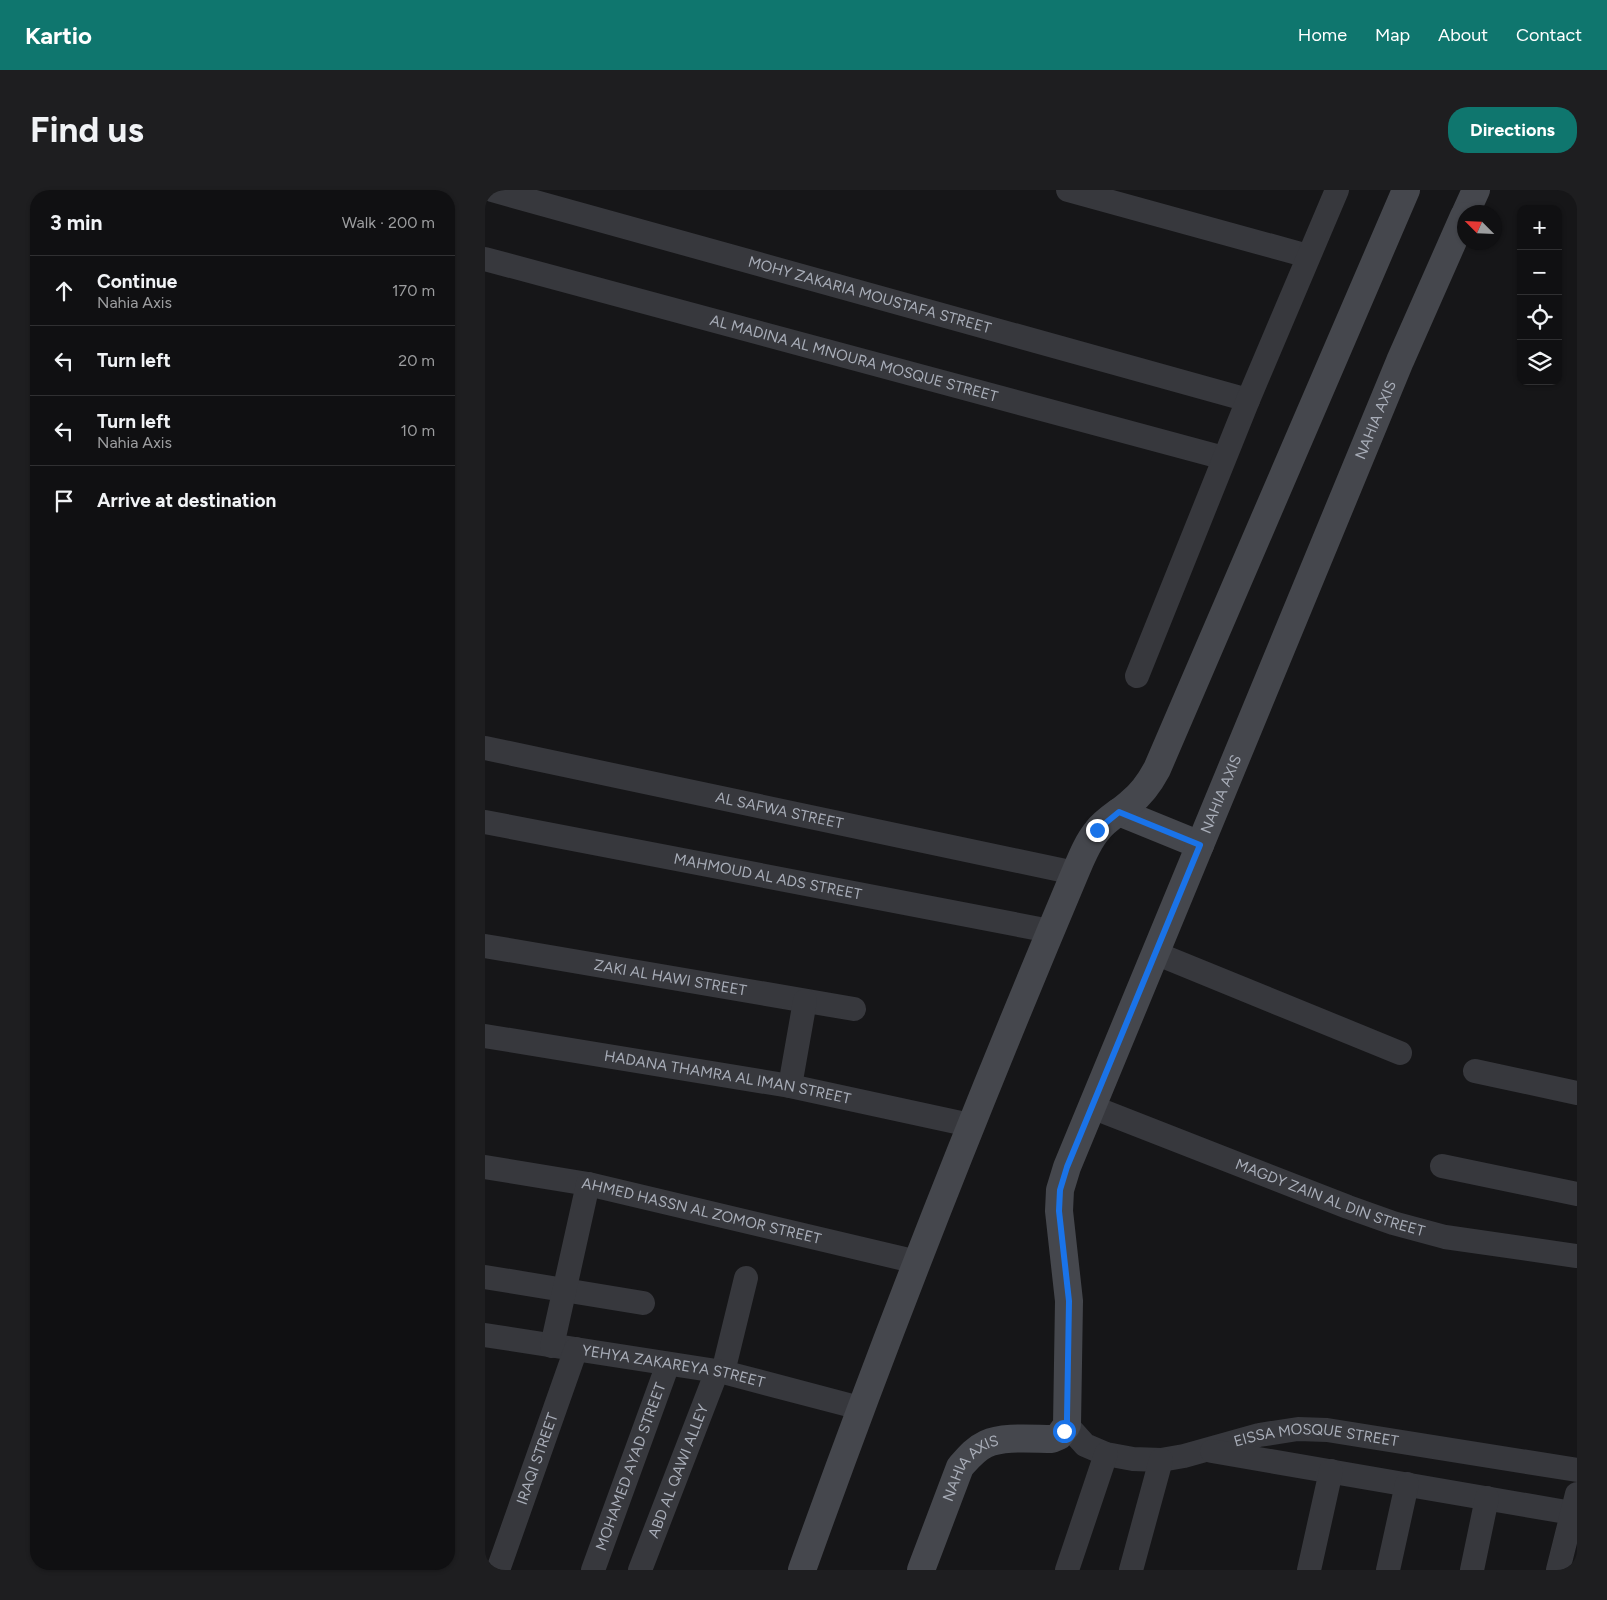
<!DOCTYPE html>
<meta charset="utf-8">
<style>
body{margin:0;font-family:Figtree,sans-serif;background:#1e1e20;color:#f1f3f6}
.controls{position:absolute;right:15px;top:15px;display:grid;overflow:hidden;border-radius:10px;box-shadow:0 1px 4px #0004}
.controls button{width:45px;height:45px;display:grid;place-items:center;padding:0;border:0;border-bottom:1px solid #303032;background:#101012;color:#f1f3f6;font:25px sans-serif}
.compass{position:absolute;left:972px;top:15px;width:45px;height:45px;border-radius:50%;background:#101012;box-shadow:0 1px 4px #0004;rotate:294deg}
.stop{position:absolute;width:15px;height:15px;margin:-11px;border:4px solid #1a73e8;border-radius:50%;background:#fff}
.stop.end{background:#1a73e8;border-color:#fff;box-shadow:0 1px 5px #0008}
.list{margin:0;padding:0;list-style:none}
h2{display:flex;justify-content:space-between;align-items:center;height:65px;margin:0;padding:0 20px;font-size:21px}
h2 small{font-size:16px;font-weight:400;color:#9c9d9f}
.list li{display:grid;grid-template-columns:32px 1fr auto;gap:15px;align-items:center;box-sizing:border-box;height:70px;padding:0 20px;border-top:1px solid #303032}
.list b{display:block;font-size:19px;white-space:nowrap}
.list p{margin:0;font-size:16px;white-space:nowrap;color:#9c9d9f}
.list em{font-size:16px;font-style:normal;color:#9c9d9f}
.icon{flex:none;width:28px;height:28px;fill:none;stroke:currentColor;stroke-width:2;stroke-linecap:round;stroke-linejoin:round}
.map{position:relative;flex:none;width:1092px;height:1380px;overflow:hidden;border-radius:20px}
header{display:flex;align-items:center;gap:30px;box-sizing:border-box;height:70px;padding:0 25px;background:#0f766e;color:#fff}
header strong{font-size:24px}
nav{display:flex;gap:28px;margin-inline-start:auto;font-size:18px}
.intro{display:flex;align-items:center;justify-content:space-between;box-sizing:border-box;height:120px;padding:0 30px}
h1{margin:0;font-size:35px}
.button{padding:12px 22px;border-radius:20px;background:#0f766e;color:#fff;font-size:18px;font-weight:700}
main{display:flex;gap:30px;padding:0 30px}
aside{flex:1;background:#101012;border-radius:20px;box-shadow:0 1px 4px #0004}
.map>svg:first-child{display:block}
.lines{fill:none;stroke-linecap:round;stroke-linejoin:round}
.minor{stroke:#37383d;stroke-width:24}
.secondary{stroke:#45474d;stroke-width:28}
.route{stroke:#1a73e8;stroke-width:6}
.labels{text-anchor:middle;dominant-baseline:central;stroke-width:5;stroke-linejoin:round;paint-order:stroke}
.street-label{font-size:15px;fill:#a8adb8;stroke:#111113}
</style>
<header>
<strong>Kartio</strong>
<nav><a>Home</a><a>Map</a><a>About</a><a>Contact</a></nav>
</header>
<div class="intro"><h1>Find us</h1><a class="button">Directions</a></div>
<main>
<aside>
<h2>3 min<small>Walk · 200 m</small></h2>
<ul class="list">
<li><svg class="icon" aria-label="ahead" viewBox="0 0 24 24"><path d="M12 20V5M6 11l6-6 6 6"/></svg><div><b>Continue</b><p>Nahia Axis</p></div><em>170 m</em></li>
<li><svg class="icon" aria-label="left" viewBox="0 0 24 24"><path d="M17 20v-9H6M10 6l-5 5 5 5"/></svg><div><b>Turn left</b></div><em>20 m</em></li>
<li><svg class="icon" aria-label="left" viewBox="0 0 24 24"><path d="M17 20v-9H6M10 6l-5 5 5 5"/></svg><div><b>Turn left</b><p>Nahia Axis</p></div><em>10 m</em></li>
<li><svg class="icon" aria-label="arrive" viewBox="0 0 24 24"><path d="M6 21V4h12l-3 4 3 4H6"/></svg><div><b>Arrive at destination</b></div></li>
</ul>
</aside>
<div class="map">
<svg width="1092" height="1380" viewBox="0 0 1092 1380">
<rect width="100%" height="100%" fill="#161618"/>
<g class="lines">
<g class="minor">
<path id="s1" d="M 7,0 L 763,210"/>
<path d="M 583,0 L 823,66"/>
<path id="s2" d="M 0,69 L 739,268"/>
<path d="M 652,486 L 763,210 L 852,0"/>
<path id="s3" d="M 0,558 L 590,683"/>
<path id="s4" d="M 0,632 L 565,741"/>
<path id="s5" d="M 0,756 L 369,819"/>
<path d="M 670,763 L 915,863"/>
<path id="s6" d="M 0,846 L 305,896 L 485,935"/>
<path d="M 990,881 L 1092,903"/>
<path d="M 305,896 L 320,811"/>
<path id="s7" d="M 607,917 L 863,1017 L 908,1033 L 960,1047 L 1092,1066"/>
<path d="M 957,976 L 1092,1004"/>
<path id="s8" d="M 0,977 L 103,994 L 432,1072"/>
<path d="M 0,1087 L 158,1113"/>
<path id="s9" d="M 0,1145 L 238,1182 L 375,1218"/>
<path d="M 67,1156 L 103,994"/>
<path d="M 238,1182 L 261,1088"/>
<path id="s10" d="M 582,1235 L 600,1255 L 621,1264 L 648,1269 L 676,1270 L 699,1266 L 774,1245 L 813,1239 L 842,1240 L 1092,1280"/>
<path d="M 727,1261 L 1087,1323"/>
<path id="s11" d="M 13,1380 L 91,1159"/>
<path id="s12" d="M 108,1380 L 183,1174"/>
<path id="s13" d="M 155,1380 L 232,1181"/>
<path d="M 582,1380 L 621,1264"/>
<path d="M 646,1380 L 676,1270"/>
<path d="M 824,1380 L 846,1281"/>
<path d="M 903,1380 L 922,1294"/>
<path d="M 987,1380 L 1002,1308"/>
<path d="M 1073,1380 L 1092,1304"/>
</g>
<g class="secondary">
<path d="M 981,22 L 991,0"/>
<path d="M 634,622 L 715,655"/>
<path d="M 317,1380 C 401,1145 493,913 590,683 C 596,669 602,653 612,641 C 621,629 634,623 645,613 C 657,604 665,592 672,579 L 921,0"/>
<path id="s14" d="M 436,1380 L 475,1277 C 483,1268 490,1259 501,1254 C 518,1246 548,1249 567,1249 L 574,1246 L 582,1235 L 584,1111 L 574,1021 L 575,1000 L 582,977 L 915,171 L 979,26"/>
</g>
</g>
<g class="lines">
<path class="route" d="M 579,1241 L 582,1235 L 582,1228 L 584,1111 L 574,1021 L 575,1000 L 582,977 L 715,655 L 634,622 L 612,640"/>
</g>
<g class="labels">
<g class="street-label">
<text stroke="none"><textPath href="#s1" startOffset="392">MOHY ZAKARIA MOUSTAFA STREET</textPath></text>
<text stroke="none"><textPath href="#s2" startOffset="382">AL MADINA AL MNOURA MOSQUE STREET</textPath></text>
<text stroke="none"><textPath href="#s14" startOffset="1301">NAHIA AXIS</textPath></text>
<text stroke="none"><textPath href="#s14" startOffset="896">NAHIA AXIS</textPath></text>
<text stroke="none"><textPath href="#s3" startOffset="301">AL SAFWA STREET</textPath></text>
<text stroke="none"><textPath href="#s4" startOffset="288">MAHMOUD AL ADS STREET</textPath></text>
<text stroke="none"><textPath href="#s5" startOffset="188">ZAKI AL HAWI STREET</textPath></text>
<text stroke="none"><textPath href="#s6" startOffset="246">HADANA THAMRA AL IMAN STREET</textPath></text>
<text stroke="none"><textPath href="#s7" startOffset="255">MAGDY ZAIN AL DIN STREET</textPath></text>
<text stroke="none"><textPath href="#s8" startOffset="221">AHMED HASSN AL ZOMOR STREET</textPath></text>
<text stroke="none"><textPath href="#s9" startOffset="191">YEHYA ZAKAREYA STREET</textPath></text>
<text stroke="none"><textPath href="#s10" startOffset="264">EISSA MOSQUE STREET</textPath></text>
<text stroke="none"><textPath href="#s11" startOffset="118">IRAQI STREET</textPath></text>
<text stroke="none"><textPath href="#s12" startOffset="110">MOHAMED AYAD STREET</textPath></text>
<text stroke="none"><textPath href="#s13" startOffset="106">ABD AL QAWI ALLEY</textPath></text>
<text stroke="none"><textPath href="#s14" startOffset="116">NAHIA AXIS</textPath></text>
</g>
</g>
</svg>
<div class="controls">
<button>+</button>
<button>−</button>
<button><svg class="icon" aria-label="locate" viewBox="0 0 24 24"><circle cx="12" cy="12" r="6"/><path d="M12 2v4M12 18v4M2 12h4M18 12h4"/></svg></button>
<button><svg class="icon" aria-label="layers" viewBox="0 0 24 24"><path d="M12 4l9 5-9 5-9-5zM3 14l9 5 9-5"/></svg></button>
</div>
<svg class="compass" viewBox="-18 -18 36 36"><path d="M0-13l5 13h-10z" fill="#e53935"/><path d="M0 13l5-13h-10z" fill="#9c9d9f"/></svg>
<div class="stop" style="left:579px;top:1241px"></div>
<div class="stop end" style="left:612px;top:640px"></div>
</div>
</main>
